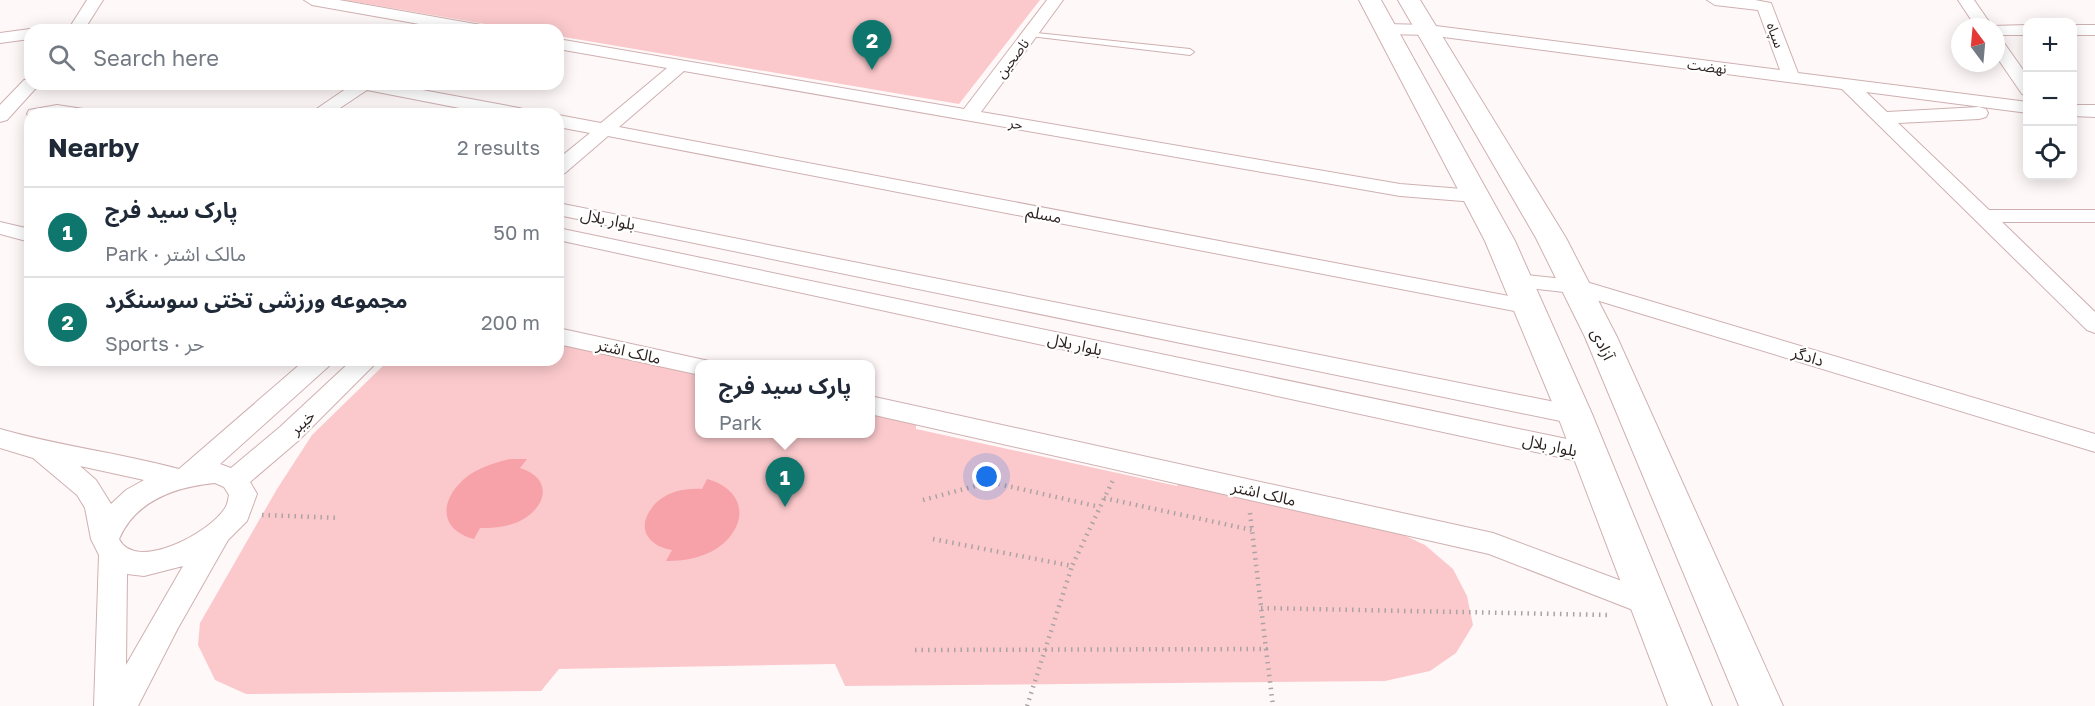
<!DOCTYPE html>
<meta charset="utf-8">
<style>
body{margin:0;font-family:"Golos Text","Noto Sans Arabic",sans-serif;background:#f6f6f7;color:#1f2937}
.controls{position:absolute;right:18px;top:18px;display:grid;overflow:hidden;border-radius:12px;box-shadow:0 3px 15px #0003}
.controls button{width:54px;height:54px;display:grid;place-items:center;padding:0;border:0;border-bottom:2px solid #e0e1e3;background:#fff;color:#1f2937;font:30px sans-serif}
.compass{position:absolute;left:1951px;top:18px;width:54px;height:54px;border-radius:50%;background:#fff;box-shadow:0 3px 15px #0003;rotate:344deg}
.you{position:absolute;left:987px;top:477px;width:21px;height:21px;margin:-15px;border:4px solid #fff;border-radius:50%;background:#1a73e8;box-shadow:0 0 0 9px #1a73e833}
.badge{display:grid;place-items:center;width:39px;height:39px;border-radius:50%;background:#0f766e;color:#fff;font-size:20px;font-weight:700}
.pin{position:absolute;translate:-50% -50px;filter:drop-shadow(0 2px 3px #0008)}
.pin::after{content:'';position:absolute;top:32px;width:21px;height:18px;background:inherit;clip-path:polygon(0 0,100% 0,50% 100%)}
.popup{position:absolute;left:695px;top:360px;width:180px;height:78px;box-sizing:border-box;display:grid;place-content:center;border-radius:12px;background:#fff;filter:drop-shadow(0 2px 4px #0005);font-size:20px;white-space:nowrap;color:#747a83}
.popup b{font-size:22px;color:#1f2937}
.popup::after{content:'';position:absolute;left:50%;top:100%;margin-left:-12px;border:12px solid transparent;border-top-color:#fff}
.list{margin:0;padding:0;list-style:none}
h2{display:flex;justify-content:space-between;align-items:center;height:78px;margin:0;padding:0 24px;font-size:26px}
h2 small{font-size:20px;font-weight:400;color:#747a83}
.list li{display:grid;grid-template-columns:39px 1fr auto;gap:18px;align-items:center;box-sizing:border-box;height:90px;padding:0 24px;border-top:2px solid #e0e1e3}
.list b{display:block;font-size:22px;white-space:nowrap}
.list p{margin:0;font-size:20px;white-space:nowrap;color:#747a83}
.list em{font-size:20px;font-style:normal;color:#747a83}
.icon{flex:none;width:33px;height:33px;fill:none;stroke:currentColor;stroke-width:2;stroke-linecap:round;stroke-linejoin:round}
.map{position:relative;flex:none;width:2095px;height:706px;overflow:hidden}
.search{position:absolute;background:#fff;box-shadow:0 3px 15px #0003;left:24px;top:24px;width:540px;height:66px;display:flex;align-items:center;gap:15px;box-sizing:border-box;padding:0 21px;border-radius:18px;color:#747a83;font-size:22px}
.panel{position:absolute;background:#fff;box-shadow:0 3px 15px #0003;left:24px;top:108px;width:540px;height:258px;border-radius:18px}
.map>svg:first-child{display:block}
.green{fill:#fbc9cc}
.water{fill:#f7a1a8}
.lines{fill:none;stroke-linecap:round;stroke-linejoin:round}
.service-casing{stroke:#cfb0b1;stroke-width:2}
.minor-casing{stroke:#cfb0b1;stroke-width:2}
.secondary-casing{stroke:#cfb0b1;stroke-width:2}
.path{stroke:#aba3a3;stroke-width:4.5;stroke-dasharray:1.5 5;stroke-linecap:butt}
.service{fill:#fff;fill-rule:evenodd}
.minor{fill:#fff;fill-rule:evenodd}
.secondary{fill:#fff;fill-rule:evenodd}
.labels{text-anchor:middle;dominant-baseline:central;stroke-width:4.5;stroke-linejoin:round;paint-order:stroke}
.far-street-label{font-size:14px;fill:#2a1f1f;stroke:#fff}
.street-label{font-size:16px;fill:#2a1f1f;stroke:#fff}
</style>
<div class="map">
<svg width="2095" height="706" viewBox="0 0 2095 706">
<rect width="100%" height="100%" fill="#fff8f8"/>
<path class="green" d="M 344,0 L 1040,0 L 959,104 L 558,36 L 558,30 L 521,30 Z
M 558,337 L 699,372 L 700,434 L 870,434 L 871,410 L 916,419 L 916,429 L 1177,486 L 1180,478 L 1384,526 L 1425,545 L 1453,569 L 1467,596 L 1473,625 L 1456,653 L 1430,671 L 1385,681 L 845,686 L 835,664 L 559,669 L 541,691 L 246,694 L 215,680 L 198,645 L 200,623 L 277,489 L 312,435 L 389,360 L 558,360 Z"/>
<path class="water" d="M 510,459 L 527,459 L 520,468 C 555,479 546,509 518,522 C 505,527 493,528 480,528 L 474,539 C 440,530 439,502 463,480 C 476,468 494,463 510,459 Z
M 707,479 C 741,488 751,518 724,543 C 708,557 687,561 666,561 L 672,550 C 652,547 637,532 649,512 C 652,508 654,504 658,501 C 671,491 685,488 702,489 Z"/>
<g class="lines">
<defs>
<path id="service" d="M 1027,32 L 1190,49 L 1194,52 L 1190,55 L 1030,36 L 1027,36 Z"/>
<path id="minor" d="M 87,0 L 103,0 L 84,30 L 68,30 Z
M 304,0 L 339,0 L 481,25 L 489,30 L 453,30 L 312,5 Z
M 1047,0 L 1063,0 L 981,112 L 1400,184 L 1475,190 L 1482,192 L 1485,196 L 1482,200 L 1475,202 L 1400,196 L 684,71 L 619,127 L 1530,300 L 1538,302 L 1541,307 L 1538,312 L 1530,314 L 608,136 L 565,173 L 558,175 L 558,159 L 590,133 L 558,127 L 558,115 L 601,123 L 667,68 L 558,49 L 558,39 L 964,109 Z
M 1707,0 L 1755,0 L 1771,3 L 1798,73 L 2028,102 L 2028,113 L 1866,92 L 1887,112 L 1979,107 L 1986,109 L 1988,113 L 1986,117 L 1979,119 L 1898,123 L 1989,210 L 2095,210 L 2095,222 L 2002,222 L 2095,312 L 2095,333 L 2087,330 L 1842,89 L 1428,35 L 1386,34 L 1378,29 L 1386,24 L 1428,25 L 1780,70 L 1758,10 L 1715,5 Z
M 1958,0 L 1974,0 L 1992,26 L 2028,25 L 2028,35 L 1996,35 L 1996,27 L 1976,27 Z
M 2072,25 L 2095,25 L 2095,35 L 2072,35 Z
M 30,29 L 34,30 L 30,30 L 30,39 L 0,43 L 0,33 Z
M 1996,39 L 2002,40 L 2028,77 L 2028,95 L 2022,94 L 1996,56 Z
M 30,79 L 30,84 L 39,84 L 36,88 L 7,120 L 0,122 L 0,105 L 24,80 Z
M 353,84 L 390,84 L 519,108 L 526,110 L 528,114 L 490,114 L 367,90 L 331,114 L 309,114 Z
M 57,105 L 90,110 L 92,114 L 30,114 L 30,118 L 27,114 L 29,110 Z
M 2072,105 L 2095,105 L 2095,117 L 2072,116 Z
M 558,203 L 1575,406 L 1584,409 L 1588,415 L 1584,421 L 1575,424 L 558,215 Z
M 0,222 L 30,229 L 30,242 L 0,234 Z
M 558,228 L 1591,444 L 1600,447 L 1604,454 L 1600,461 L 1591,464 L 558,240 Z
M 1518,274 L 1583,281 L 2095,434 L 2095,452 L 1573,293 L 1510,286 L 1507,281 L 1510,276 Z
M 558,328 L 700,359 L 709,361 L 711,364 L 700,364 L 700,375 L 558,344 Z
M 305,360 L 332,360 L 329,366 L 220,464 L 231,468 L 280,427 L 352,360 L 379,360 L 298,441 L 250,482 L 257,494 L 247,521 L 228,540 L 178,628 L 138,706 L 94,706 L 99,555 L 91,539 L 85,508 L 77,495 L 33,458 L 0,448 L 0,429 C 59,446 120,453 179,469 ZM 80,466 L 144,480 L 126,490 L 111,504 L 96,480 ZM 215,483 L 224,487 L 229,495 C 228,499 228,504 225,508 C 211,532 136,573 119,539 C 136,500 175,487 215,483 ZM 183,566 L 126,665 L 127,574 L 144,576 Z
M 870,396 L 1493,533 L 1662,596 L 1666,605 L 1662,614 L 1651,617 L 1489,554 L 870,414 Z"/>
<path id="secondary" d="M 1359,0 L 1381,0 L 1515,241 L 1592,414 L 1712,706 L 1668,706 L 1557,414 L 1485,241 Z
M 1398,0 L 1420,0 L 1566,238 L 1617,337 L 1783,706 L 1739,706 L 1585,337 L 1536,238 Z"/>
</defs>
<use href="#service" class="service-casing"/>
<use href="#minor" class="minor-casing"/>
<use href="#secondary" class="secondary-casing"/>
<path class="path" d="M 1104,498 L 1252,530
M 923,500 L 990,482 L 1100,507
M 1250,513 L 1266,649
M 262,515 L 339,518
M 933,539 L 1072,566 L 1113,480
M 1261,608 L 1608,615
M 915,650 L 1266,649 L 1273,706
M 1027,706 L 1072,566"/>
<use href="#service" class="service"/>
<use href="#minor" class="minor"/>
<use href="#secondary" class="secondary"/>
</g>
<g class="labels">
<g class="far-street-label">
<text transform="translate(1776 35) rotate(70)">سپاه</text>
<text transform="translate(1012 58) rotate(-53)">ناصحین</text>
<text transform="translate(1707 66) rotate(7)">نهضت</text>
<text transform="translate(1016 123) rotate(10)">حر</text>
</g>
<g class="street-label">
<text transform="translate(1044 214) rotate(11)">مسلم</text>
<text transform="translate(608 219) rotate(11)">بلوار بلال</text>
<text transform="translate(1075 344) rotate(12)">بلوار بلال</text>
<text transform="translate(1603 344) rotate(65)">آزادی</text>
<text transform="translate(629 351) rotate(13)">مالک اشتر</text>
<text transform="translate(1808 356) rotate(17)">دادگر</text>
<text transform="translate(302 422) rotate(-43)">خیبر</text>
<text transform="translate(1550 445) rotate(12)">بلوار بلال</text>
<text transform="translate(1264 493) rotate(13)">مالک اشتر</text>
</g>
</g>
</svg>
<div class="controls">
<button>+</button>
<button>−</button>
<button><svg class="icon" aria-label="locate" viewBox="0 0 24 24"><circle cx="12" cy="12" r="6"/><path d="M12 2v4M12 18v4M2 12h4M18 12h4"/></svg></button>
</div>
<svg class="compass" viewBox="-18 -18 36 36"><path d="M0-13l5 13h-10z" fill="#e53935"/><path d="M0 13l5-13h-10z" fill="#747a83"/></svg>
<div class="you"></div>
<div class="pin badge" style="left:785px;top:507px">1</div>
<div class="popup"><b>پارک سید فرج</b>Park</div>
<div class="pin badge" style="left:872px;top:70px">2</div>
<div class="search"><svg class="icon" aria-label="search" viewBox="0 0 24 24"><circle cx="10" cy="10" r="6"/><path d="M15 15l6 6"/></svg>Search here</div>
<section class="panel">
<h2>Nearby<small>2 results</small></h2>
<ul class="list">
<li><span class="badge">1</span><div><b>پارک سید فرج</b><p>Park · مالک اشتر</p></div><em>50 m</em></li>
<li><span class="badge">2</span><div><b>مجموعه ورزشی تختی سوسنگرد</b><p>Sports · حر</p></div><em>200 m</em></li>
</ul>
</section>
</div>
